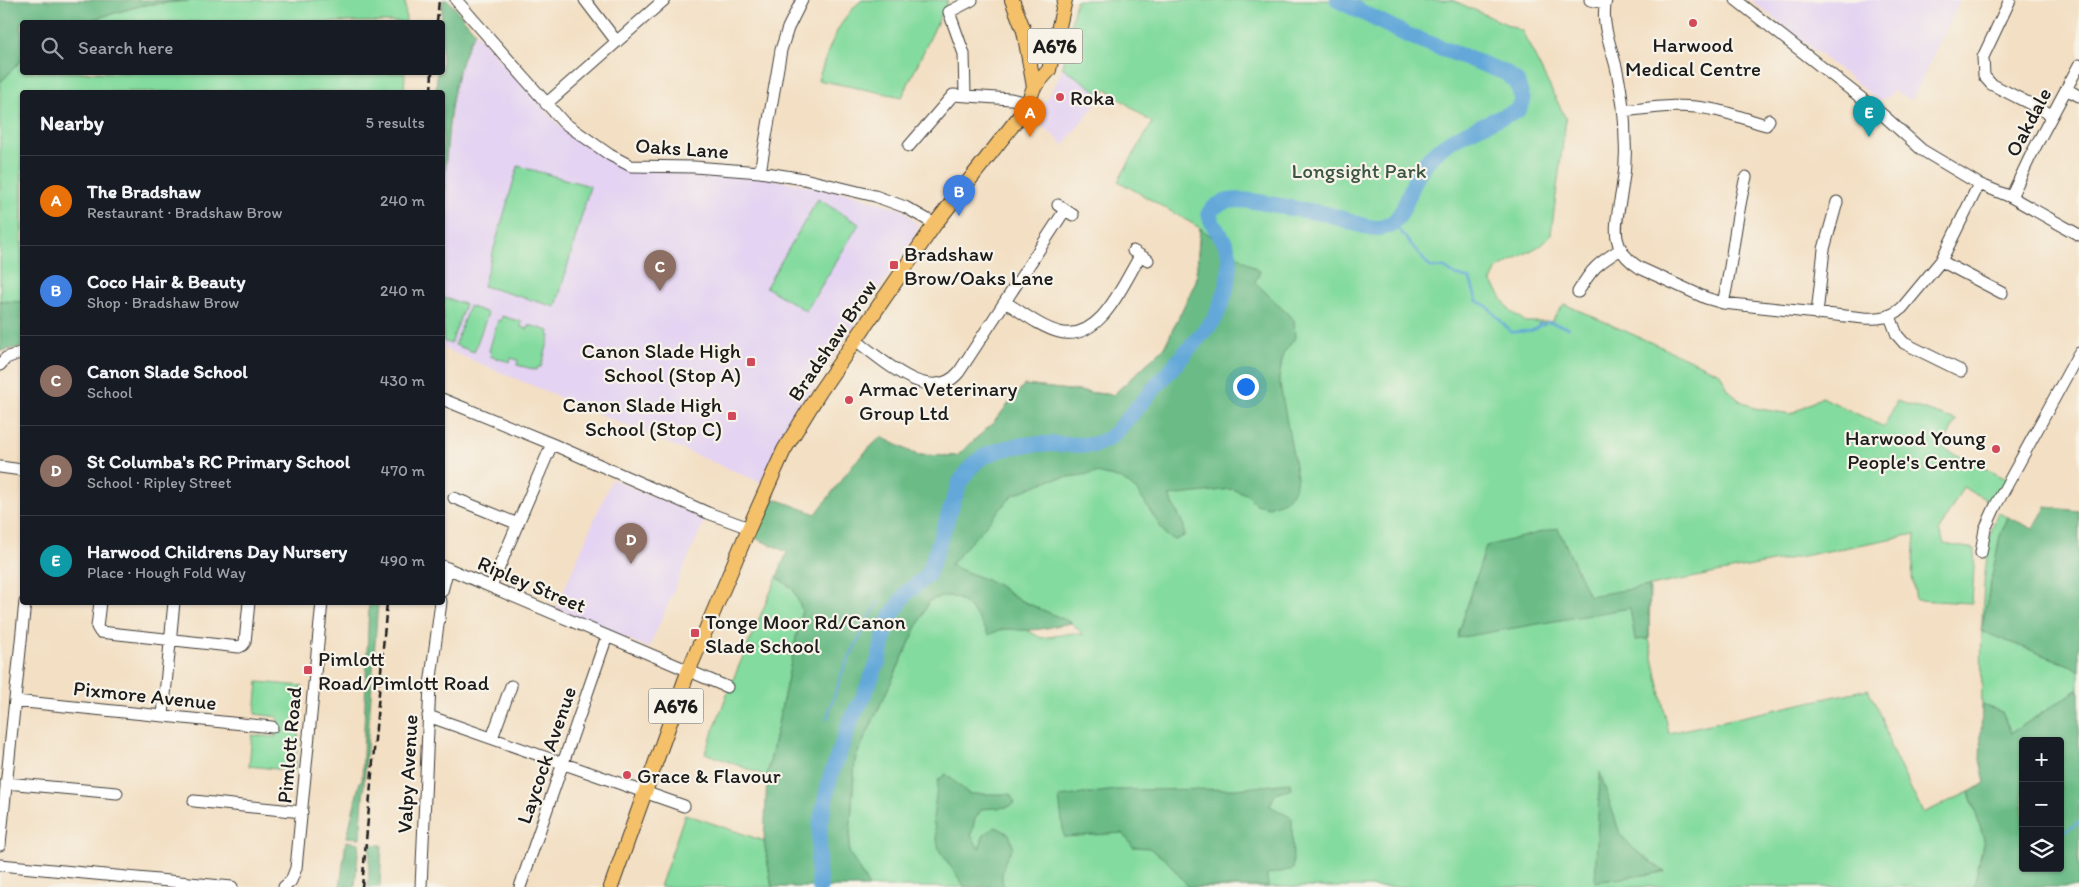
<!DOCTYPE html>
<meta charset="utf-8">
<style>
body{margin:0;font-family:Itim,sans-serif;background:#20242c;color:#f1f3f6}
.controls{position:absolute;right:15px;bottom:15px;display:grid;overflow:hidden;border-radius:5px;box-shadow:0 1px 4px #0004}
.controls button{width:45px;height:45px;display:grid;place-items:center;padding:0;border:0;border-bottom:1px solid #363941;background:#171b24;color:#f1f3f6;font:25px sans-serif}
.you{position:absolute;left:1245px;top:386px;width:18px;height:18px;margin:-12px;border:4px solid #fff;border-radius:50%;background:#1a73e8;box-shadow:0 0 0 8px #1a73e833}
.badge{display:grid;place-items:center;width:32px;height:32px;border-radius:50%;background:#7c3aed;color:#fff;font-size:16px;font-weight:700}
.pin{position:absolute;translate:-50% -41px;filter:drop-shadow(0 1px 2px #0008)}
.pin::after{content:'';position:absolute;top:26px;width:18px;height:15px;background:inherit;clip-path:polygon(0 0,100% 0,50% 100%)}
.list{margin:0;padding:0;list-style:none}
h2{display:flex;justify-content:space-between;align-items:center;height:65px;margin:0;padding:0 20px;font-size:21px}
h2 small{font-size:16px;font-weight:400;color:#9ea1a6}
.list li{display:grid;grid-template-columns:32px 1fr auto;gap:15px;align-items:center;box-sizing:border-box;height:90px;padding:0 20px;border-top:1px solid #363941}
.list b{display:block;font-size:19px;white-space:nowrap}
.list p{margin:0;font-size:16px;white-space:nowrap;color:#9ea1a6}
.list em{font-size:16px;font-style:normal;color:#9ea1a6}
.icon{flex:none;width:28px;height:28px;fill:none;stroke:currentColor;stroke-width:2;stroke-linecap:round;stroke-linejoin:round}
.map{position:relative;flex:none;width:2079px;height:887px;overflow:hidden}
.search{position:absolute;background:#171b24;box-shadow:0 1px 4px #0004;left:20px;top:20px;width:425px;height:55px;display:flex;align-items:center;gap:12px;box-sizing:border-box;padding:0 18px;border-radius:5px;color:#9ea1a6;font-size:19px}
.panel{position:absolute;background:#171b24;box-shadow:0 1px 4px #0004;left:20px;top:90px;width:425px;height:515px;border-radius:5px}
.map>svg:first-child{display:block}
.built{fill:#e4d3f2}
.green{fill:#84db9f;stroke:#507c5e}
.forest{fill:#6bbb86;stroke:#446c51;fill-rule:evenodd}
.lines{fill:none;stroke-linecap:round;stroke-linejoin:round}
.stream{stroke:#63a8d9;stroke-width:2.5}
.river{stroke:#63a8d9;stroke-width:16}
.minor-casing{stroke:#3c3935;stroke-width:13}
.major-casing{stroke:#3c3935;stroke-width:16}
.minor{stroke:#fff;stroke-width:11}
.major{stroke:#f4c16a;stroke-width:14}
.rail{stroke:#1c1c1c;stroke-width:2.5;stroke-dasharray:8 4;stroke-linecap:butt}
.poi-dot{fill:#d1495b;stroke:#f7f3e8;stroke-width:2}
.labels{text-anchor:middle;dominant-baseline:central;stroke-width:4.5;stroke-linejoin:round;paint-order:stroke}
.shield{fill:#f7f3e8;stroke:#5e5c59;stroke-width:1}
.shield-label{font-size:20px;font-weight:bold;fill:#1c1c1c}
.poi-label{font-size:21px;fill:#1c1c1c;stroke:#f7f3e8;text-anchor:start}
.street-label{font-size:21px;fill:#1c1c1c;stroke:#f7f3e8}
.park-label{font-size:21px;fill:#3b5543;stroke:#f7f3e8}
</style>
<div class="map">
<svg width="2079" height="887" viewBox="0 0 2079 887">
<rect width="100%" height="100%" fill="#f7f3e8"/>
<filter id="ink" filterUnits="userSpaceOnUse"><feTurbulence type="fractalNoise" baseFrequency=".02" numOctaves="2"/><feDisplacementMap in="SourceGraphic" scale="10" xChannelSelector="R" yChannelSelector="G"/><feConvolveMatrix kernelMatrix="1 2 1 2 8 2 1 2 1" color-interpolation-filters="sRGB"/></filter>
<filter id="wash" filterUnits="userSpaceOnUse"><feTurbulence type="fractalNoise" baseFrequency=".0096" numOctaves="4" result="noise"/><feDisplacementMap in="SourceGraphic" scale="20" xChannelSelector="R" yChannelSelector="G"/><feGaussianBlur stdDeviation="1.12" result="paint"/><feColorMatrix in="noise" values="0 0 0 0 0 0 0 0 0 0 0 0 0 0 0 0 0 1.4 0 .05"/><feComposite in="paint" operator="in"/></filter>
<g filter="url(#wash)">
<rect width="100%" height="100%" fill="#f3dfc3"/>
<path class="built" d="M 1751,0 L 1960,0 L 1912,100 L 1893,91 L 1887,98 L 1878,100 Z
M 475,32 L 560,126 L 570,134 L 622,166 L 766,178 L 853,194 L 903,210 L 917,224 L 917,233 L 790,421 L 760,482 L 443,348 L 442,205 L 454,87 L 469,42 Z
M 1062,67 L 1102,95 L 1064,145 L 1034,118 L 1057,82 Z
M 612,479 L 705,519 L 649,648 L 556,608 Z"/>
<path class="green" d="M 196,0 L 405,0 L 406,22 L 83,22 L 143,5 Z
M 862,0 L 948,0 L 902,97 L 818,80 C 828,51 837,20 862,0 Z
M 1076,0 L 1452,0 L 1522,31 L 1566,119 L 1551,234 L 1543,244 L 1497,269 L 1491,281 L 1510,311 L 1526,322 L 1551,322 L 1564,304 L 1720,373 L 1728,389 L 1739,400 L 1754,408 L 1791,414 L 1822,397 L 1884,427 L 1897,401 L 1956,420 L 1943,448 L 2009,480 L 1996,505 L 1963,487 L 1939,531 L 1944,544 L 1975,549 L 1972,603 L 1916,600 L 1912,577 L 1915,534 L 1650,586 L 1649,639 L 1669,733 L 1868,689 L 1882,718 L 1891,749 L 1923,813 L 1969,792 L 1984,839 L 1974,887 L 869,887 L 849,852 L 855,759 L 929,601 C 934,599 940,597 945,596 C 966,595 979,620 989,634 L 998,630 L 1013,628 L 1027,630 L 1041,638 L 1074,633 L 1083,635 L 1072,623 L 1020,600 L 996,584 L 949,565 L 854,463 L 881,437 L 917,455 L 957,456 L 993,423 L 1024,385 L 1113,395 L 1164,348 L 1196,281 L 1200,228 L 1118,181 L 1152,123 L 1107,89 L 1102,95 L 1062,67 Z
M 22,59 L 22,72 L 405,73 L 404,92 L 22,92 L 22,302 L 0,301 L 0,83 Z
M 518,166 L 590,186 L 556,307 L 483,286 Z
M 818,199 L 859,224 L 806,311 L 766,287 Z
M 445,298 L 465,304 L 451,344 L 443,341 L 443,305 Z
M 469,306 L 488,313 L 474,352 L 455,345 Z
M 502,316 L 522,322 L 521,327 L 528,329 L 529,325 L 549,331 L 548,335 L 550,336 L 541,367 L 538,367 L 537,370 L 517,365 L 518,360 L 511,358 L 510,362 L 490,356 L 491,352 L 489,351 L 498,320 L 501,321 Z
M 1998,513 L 2008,517 L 2000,536 L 1981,631 L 2072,666 L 2079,671 L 2079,689 L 2011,733 L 2002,712 L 1982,705 C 1981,661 1981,617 1985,573 C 1988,549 1988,534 1998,513 Z
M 777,577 L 793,589 L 802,610 L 767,776 L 705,753 L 729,689 Z
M 258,682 L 303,686 L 295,771 L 249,766 L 252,735 L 276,737 L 278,717 L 255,714 Z
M 685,814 L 764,841 L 772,887 L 660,887 Z"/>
<path class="forest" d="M 0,0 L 196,0 L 143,5 L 83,22 L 22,22 L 22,59 L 0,83 Z
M 443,0 L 448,0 L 475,32 C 446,81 448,150 443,205 L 442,92 L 436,92 L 437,73 L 442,72 L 441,22 Z
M 1200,228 L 1260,272 L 1255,282 L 1294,320 L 1295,338 L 1283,354 L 1279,379 L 1297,477 L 1295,489 L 1285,501 L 1269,507 L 1256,504 L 1246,494 L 1232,489 L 1169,496 L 1184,526 L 1184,536 L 1175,540 L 1166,535 L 1137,491 L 1122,479 L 1096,473 L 1049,480 L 1013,495 L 950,565 L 996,584 L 1020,600 L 1072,623 C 1058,625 1043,630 1028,630 C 1010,631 1008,625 989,635 C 979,620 966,595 945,596 C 940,597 934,599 929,601 L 855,759 L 849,852 L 869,887 L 772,887 L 764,841 L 767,776 L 802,610 L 793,589 L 777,577 L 787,552 L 755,538 L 773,498 L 816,514 L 854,463 L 881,437 L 917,455 L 957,456 L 993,423 L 1024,385 L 1113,395 L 1164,348 L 1196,281 Z
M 0,301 L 22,302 L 22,347 L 0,351 Z
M 2046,507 L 2079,511 L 2079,671 L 2072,666 L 1981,631 L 2000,536 L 2008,517 L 2033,529 Z
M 1558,528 L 1589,596 L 1649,586 L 1649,639 L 1635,640 L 1630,608 L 1457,638 L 1486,546 Z
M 369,603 L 378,603 L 360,838 L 347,837 L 360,781 L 362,781 Z
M 2079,689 L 2079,885 L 2077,887 L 1974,887 L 1984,839 L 1969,792 L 1985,783 L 1980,760 L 1982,705 L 2002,712 L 2011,733 ZM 2023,741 L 2060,741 L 2060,868 L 2023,868 Z
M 1600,772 L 1620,834 L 1635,850 L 1665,872 L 1595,882 Z
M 946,774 L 969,794 L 1010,794 L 1015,803 L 1007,807 L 982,809 L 975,819 L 971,835 L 979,849 L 984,834 L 996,827 L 1009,834 L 1013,847 C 1004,861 1000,871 1003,887 L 965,887 L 939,850 L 933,819 L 938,780 Z
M 1290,783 L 1291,789 L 1275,794 L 1270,806 L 1292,818 L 1293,869 L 1267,875 L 1268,887 L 1189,887 L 1166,860 L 1149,848 L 1133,847 L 1123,833 L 1064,837 L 1059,797 L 1116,790 L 1237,789 Z
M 346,841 L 359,843 L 355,887 L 340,887 Z
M 370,844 L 382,845 L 380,887 L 368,887 Z"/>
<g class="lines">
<path class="stream" d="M 1393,223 L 1430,267 L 1445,268 L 1455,275 L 1470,279 L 1477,301 L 1487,306 L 1511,332 L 1531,331 L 1538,327 L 1539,324 L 1542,325 L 1548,322 L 1569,328
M 827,718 L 843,670 L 878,602
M 2060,836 L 2063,832 L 2079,822"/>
<path class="river" d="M 820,887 L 818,867 L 820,825 L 830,778 L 852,717 L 862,700 L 878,662 L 888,621 L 906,593 L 928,575 L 960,482 C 966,474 972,464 980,459 C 1013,438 1057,445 1094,445 L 1106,440 L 1115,433 L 1214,320 C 1224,300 1235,269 1227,247 C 1222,234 1211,227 1209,213 C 1213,206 1220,203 1228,201 C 1250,198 1274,205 1296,209 C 1308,211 1321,212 1333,216 C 1348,220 1362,228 1377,228 C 1404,228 1407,193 1418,174 C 1438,138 1483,126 1518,110 L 1523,101 L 1517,82 L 1506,73 L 1407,35 L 1338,0"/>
</g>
</g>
<g filter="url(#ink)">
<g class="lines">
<defs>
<path id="minor" d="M 456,0 L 563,122 L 610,155 L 631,166 L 694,167 L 760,172 L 804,179 L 875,196 L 905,207 L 935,224
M 585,0 L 617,42
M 1590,0 L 1605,3
M 1606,0 C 1600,24 1612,48 1617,71 C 1622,94 1625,117 1625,140 C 1626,156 1625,173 1622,189 C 1617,222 1606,247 1640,268 L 1706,298 L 1723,303 L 1864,318 C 1878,319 1890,318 1902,308 L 1941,261 L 1979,184
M 1736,0 L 1883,115 L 1922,150 L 1979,184 L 2011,197 L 2079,235
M 2010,0 L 1983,57 L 1984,76 L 1991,84 L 2052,115
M 2066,89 L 2079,96
M 965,94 L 964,54 L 949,12 L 972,0
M 546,104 L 664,0
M 1624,111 C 1652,108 1682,103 1710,109 C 1729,112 1748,120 1766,125 L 1769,120
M 909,146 L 953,95 L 1011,99 L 1028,103
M 760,172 L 781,50 L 788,28 L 802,0
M 2011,197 L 2031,155 L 2079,65
M 1058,205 L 1073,215
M 1133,251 L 1148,260
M 1941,261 L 2002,293
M 1578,292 C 1592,268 1597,264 1621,249
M 1005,302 C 1022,312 1040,327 1059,332 C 1100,343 1123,284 1140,256
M 1723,303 C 1733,261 1735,219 1746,177
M 1817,314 L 1824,249 L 1837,202
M 1890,316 L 1897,335 L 1904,343 L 1961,371
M 855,340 C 881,358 930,407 959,372 L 1065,210
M 0,365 L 6,358 L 22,352
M 442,399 L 552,444 L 708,513 L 749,528
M 0,467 L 22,470
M 454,498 L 518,524
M 1981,553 L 1985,529 L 1996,505 L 2079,353
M 442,566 L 727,687
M 491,586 L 552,444
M 442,591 L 448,568
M 100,602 L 97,627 L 100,632 L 239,647 L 243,645 L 245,642 L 249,602
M 15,701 L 272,727
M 163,715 L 174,602
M 428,716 L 684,806
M 492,738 L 511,686
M 6,783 L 117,793
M 194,801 L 302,812
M 0,845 L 25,602
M 0,865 L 232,887
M 284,887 L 291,881 L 296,868 L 322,602
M 421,887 L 430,685 L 441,602
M 520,887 L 607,636"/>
<path id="major" d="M 1012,0 L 1024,31 L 1034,87
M 611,887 L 688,672 L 749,528 L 784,450 L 819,393 L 935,224 L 1019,117 L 1028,103 L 1034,87 L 1049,70 L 1065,0"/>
</defs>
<use href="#minor" class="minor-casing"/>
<use href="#major" class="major-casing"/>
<use href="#minor" class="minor"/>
<use href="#major" class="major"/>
<path class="rail" d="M 437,22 L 439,0
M 431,92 L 432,72
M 362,887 L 387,602"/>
</g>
</g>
<g class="poi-dot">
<circle cx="1693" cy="23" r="5"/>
<circle cx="1060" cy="97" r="5"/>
<rect x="889" y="260" width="10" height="10" rx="2.5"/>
<rect x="746" y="357" width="10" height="10" rx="2.5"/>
<circle cx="849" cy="400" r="5"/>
<rect x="727" y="411" width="10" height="10" rx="2.5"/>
<circle cx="1996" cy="449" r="5"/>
<rect x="690" y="628" width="10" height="10" rx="2.5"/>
<rect x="303" y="665" width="10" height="10" rx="2.5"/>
<circle cx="627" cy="775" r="5"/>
</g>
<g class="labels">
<g class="shield">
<rect x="1027.5" y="28.5" width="55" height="35" rx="4"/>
<rect x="648.5" y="688.5" width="55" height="35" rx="4"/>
</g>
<g class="shield-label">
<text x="1055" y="46">A676</text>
<text x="676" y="706">A676</text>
</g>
<g class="poi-label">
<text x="1693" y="44" text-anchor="middle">Harwood<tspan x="1693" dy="24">Medical Centre</tspan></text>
<text x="1070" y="97">Roka</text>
<text x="904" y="253">Bradshaw<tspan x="904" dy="24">Brow/Oaks Lane</tspan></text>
<text x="741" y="350" text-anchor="end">Canon Slade High<tspan x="741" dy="24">School (Stop A)</tspan></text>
<text x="859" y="388">Armac Veterinary<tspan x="859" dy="24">Group Ltd</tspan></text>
<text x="722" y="404" text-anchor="end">Canon Slade High<tspan x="722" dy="24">School (Stop C)</tspan></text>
<text x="1986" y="437" text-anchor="end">Harwood Young<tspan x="1986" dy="24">People's Centre</tspan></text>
<text x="705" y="621">Tonge Moor Rd/Canon<tspan x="705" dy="24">Slade School</tspan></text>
<text x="318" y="658">Pimlott<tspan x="318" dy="24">Road/Pimlott Road</tspan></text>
<text x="637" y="775">Grace &amp; Flavour</text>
</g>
<g class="street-label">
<text transform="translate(2028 122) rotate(-62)">Oakdale</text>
<text transform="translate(682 148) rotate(4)">Oaks Lane</text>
<text transform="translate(832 340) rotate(-56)">Bradshaw Brow</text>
<text transform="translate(532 584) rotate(23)">Ripley Street</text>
<text transform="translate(145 695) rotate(6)">Pixmore Avenue</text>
<text transform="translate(289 745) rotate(-85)">Pimlott Road</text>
<text transform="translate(546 755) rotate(-71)">Laycock Avenue</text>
<text transform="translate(407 774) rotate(-87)">Valpy Avenue</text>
</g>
<g class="park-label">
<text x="1359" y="170">Longsight Park</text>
</g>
</g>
</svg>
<div class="controls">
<button>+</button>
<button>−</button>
<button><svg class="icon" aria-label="layers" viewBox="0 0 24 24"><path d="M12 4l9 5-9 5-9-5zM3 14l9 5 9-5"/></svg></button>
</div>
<div class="you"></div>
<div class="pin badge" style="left:1030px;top:137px;background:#e8710a">A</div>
<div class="pin badge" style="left:959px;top:216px;background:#3f7fe0">B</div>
<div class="pin badge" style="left:660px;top:291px;background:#8d6e63">C</div>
<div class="pin badge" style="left:631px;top:564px;background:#8d6e63">D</div>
<div class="pin badge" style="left:1869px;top:137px;background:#0f9aa8">E</div>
<div class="search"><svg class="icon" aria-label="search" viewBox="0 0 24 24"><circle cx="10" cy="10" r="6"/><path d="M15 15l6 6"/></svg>Search here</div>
<section class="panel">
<h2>Nearby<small>5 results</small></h2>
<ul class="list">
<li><span class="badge" style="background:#e8710a">A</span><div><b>The Bradshaw</b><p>Restaurant · Bradshaw Brow</p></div><em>240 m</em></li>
<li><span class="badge" style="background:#3f7fe0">B</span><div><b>Coco Hair &amp; Beauty</b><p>Shop · Bradshaw Brow</p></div><em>240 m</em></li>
<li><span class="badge" style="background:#8d6e63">C</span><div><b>Canon Slade School</b><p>School</p></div><em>430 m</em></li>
<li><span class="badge" style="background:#8d6e63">D</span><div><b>St Columba's RC Primary School</b><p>School · Ripley Street</p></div><em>470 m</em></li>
<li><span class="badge" style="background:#0f9aa8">E</span><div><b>Harwood Childrens Day Nursery</b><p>Place · Hough Fold Way</p></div><em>490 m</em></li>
</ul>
</section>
</div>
